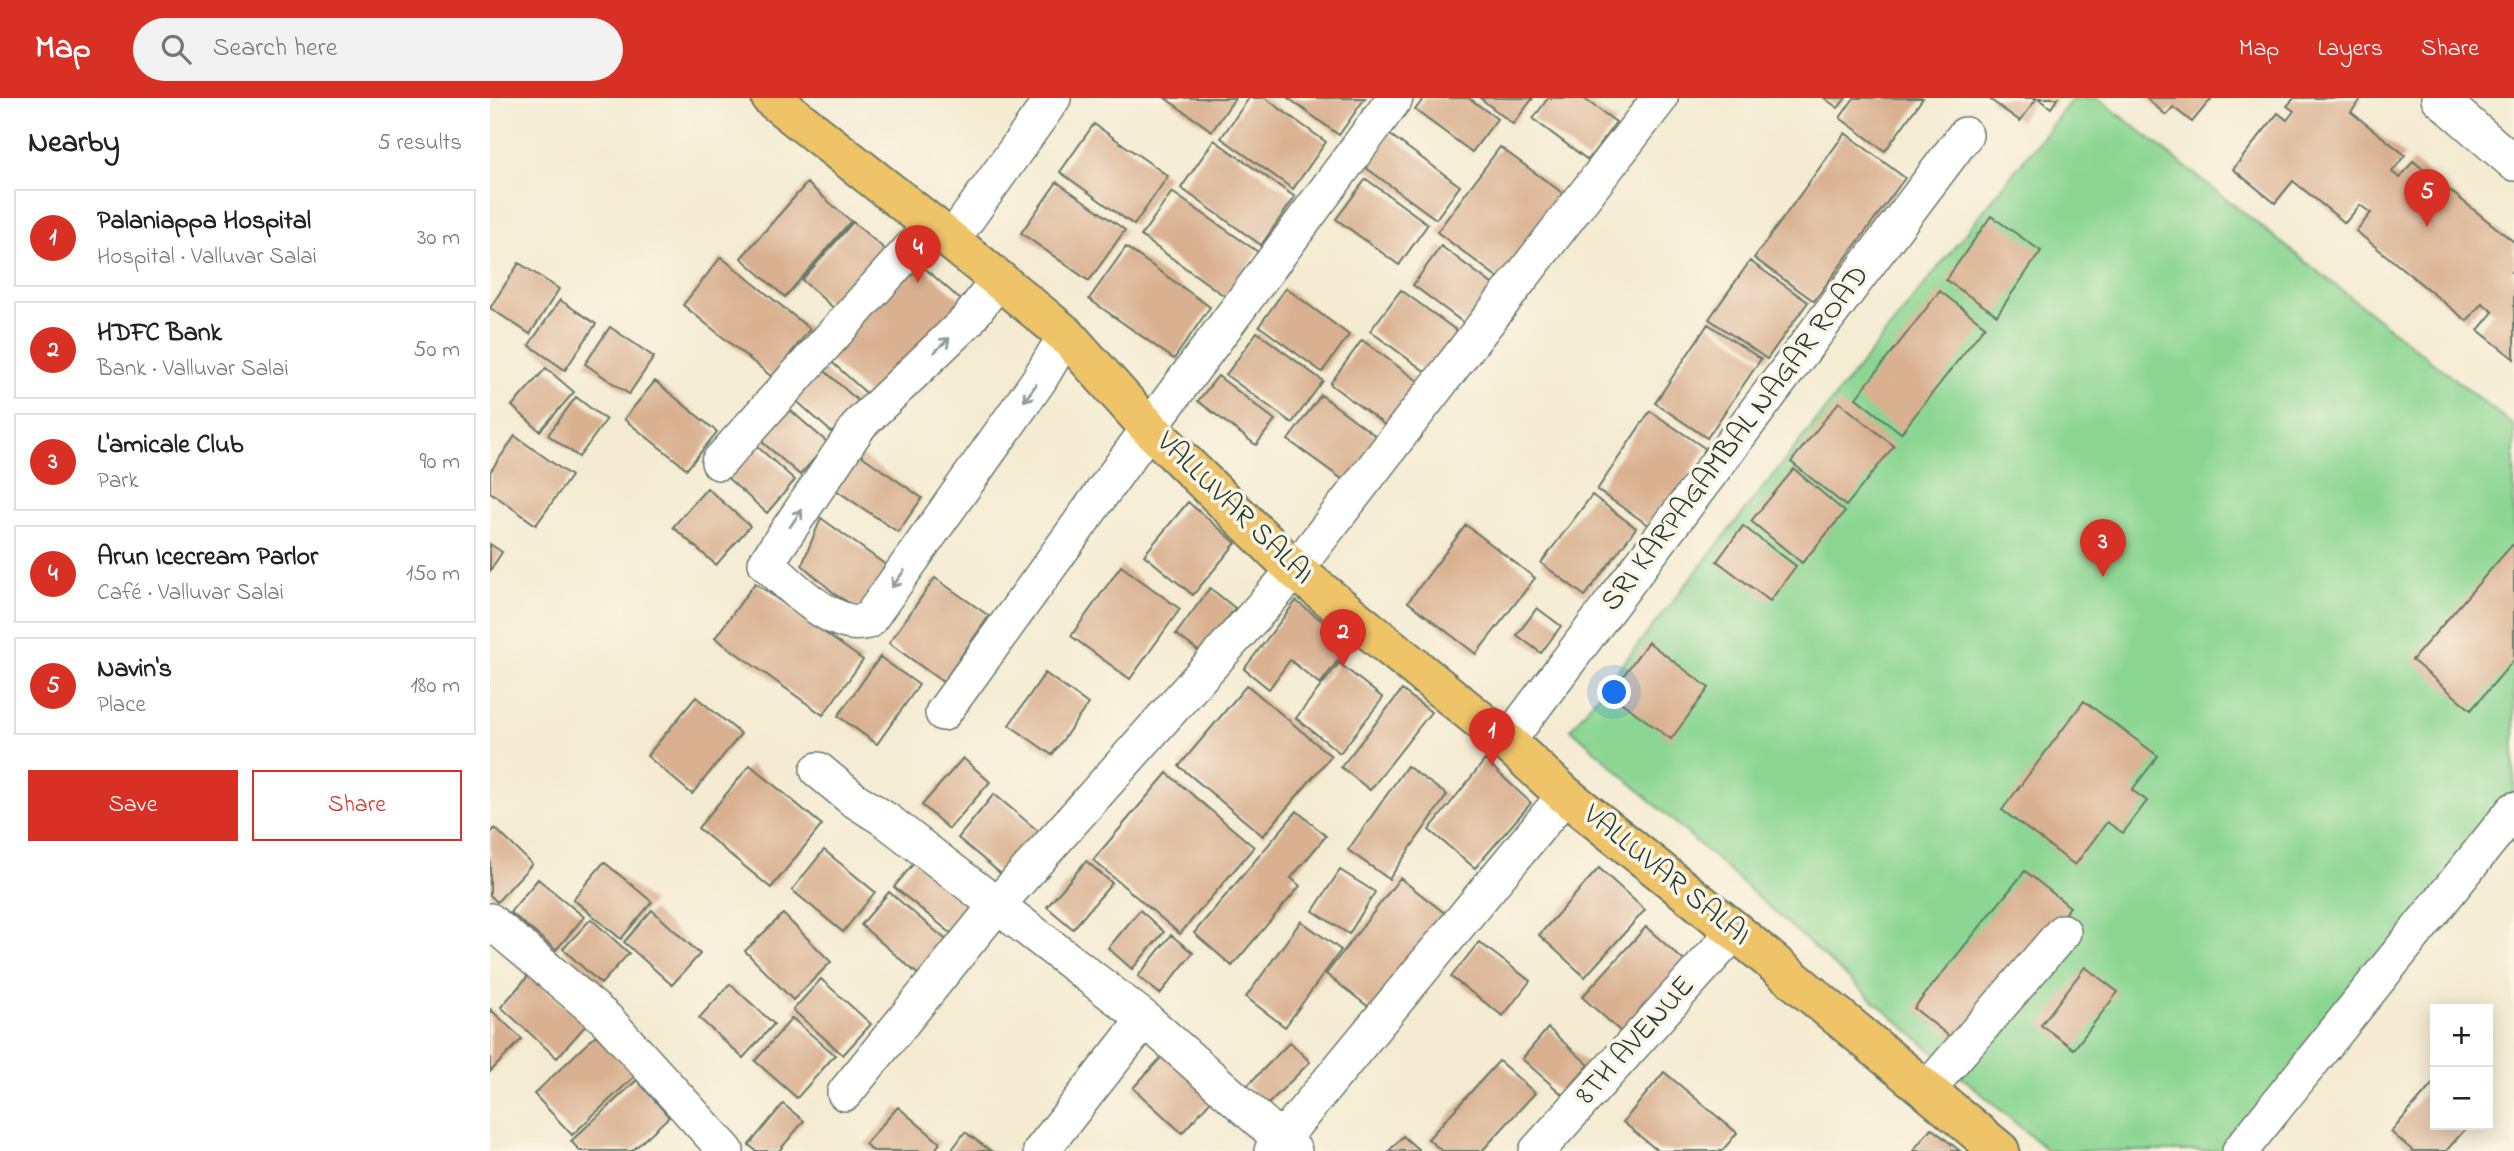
<!DOCTYPE html>
<meta charset="utf-8">
<style>
body{margin:0;font-family:"Indie Flower",sans-serif;background:#f2f2f2;color:#222}
.controls{position:absolute;right:21px;bottom:21px;display:grid;overflow:hidden;border-radius:0px;box-shadow:0 4px 18px #0003}
.controls button{width:63px;height:63px;display:grid;place-items:center;padding:0;border:0;border-bottom:2px solid #e0e0e0;background:#fff;color:#222;font:35px sans-serif}
.you{position:absolute;left:1125px;top:595px;width:24px;height:24px;margin:-18px;border:5px solid #fff;border-radius:50%;background:#1a73e8;box-shadow:0 0 0 10px #1a73e833}
.badge{display:grid;place-items:center;width:46px;height:46px;border-radius:50%;background:#d93025;color:#fff;font-size:23px;font-weight:700}
.pin{position:absolute;translate:-50% -58px;filter:drop-shadow(0 2px 4px #0008)}
.pin::after{content:'';position:absolute;top:37px;width:24px;height:21px;background:inherit;clip-path:polygon(0 0,100% 0,50% 100%)}
.list{margin:0;padding:0;list-style:none}
h2{display:flex;justify-content:space-between;align-items:center;height:91px;margin:0;padding:0 28px;font-size:30px}
h2 small{font-size:23px;font-weight:400;color:#767676}
.list li{display:grid;grid-template-columns:46px 1fr auto;gap:21px;align-items:center;box-sizing:border-box;height:98px;margin:0 14px 14px;padding:0 14px;border:2px solid #e0e0e0;border-radius:0px}
.list b{display:block;font-size:26px;white-space:nowrap}
.list p{margin:0;font-size:23px;white-space:nowrap;color:#767676}
.list em{font-size:23px;font-style:normal;color:#767676}
.actions{display:flex;gap:14px;padding:21px 28px}
.actions a{flex:1;padding:16px 0;border:2px solid #d93025;border-radius:0px;text-align:center;font-size:24px;color:#d93025}
.actions .main{background:#d93025;color:#fff}
.icon{flex:none;width:38px;height:38px;fill:none;stroke:currentColor;stroke-width:2;stroke-linecap:round;stroke-linejoin:round}
.map{position:relative;flex:none;width:2024px;height:1053px;overflow:hidden}
header{display:flex;align-items:center;gap:42px;box-sizing:border-box;height:98px;padding:0 35px;background:#d93025;color:#fff}
header strong{font-size:33px}
nav{display:flex;gap:38px;margin-inline-start:auto;font-size:24px}
.search{width:490px;height:63px;background:#f2f2f2;display:flex;align-items:center;gap:18px;box-sizing:border-box;padding:0 24px;border-radius:38px;color:#767676;font-size:26px}
main{display:flex}
aside{flex:1;background:#fff}
.map>svg:first-child{display:block}
.green{fill:#8bd692;stroke:#558a63;stroke-width:2}
.building{fill:#d9b090}
.lines{fill:none;stroke-linecap:round;stroke-linejoin:round}
.minor-casing{stroke:#6a7a6b;stroke-width:38}
.major-casing{stroke:#6a7a6b;stroke-width:42}
.minor{stroke:#fff;stroke-width:35}
.major{stroke:#efc469;stroke-width:38}
.oneway{stroke:#8f9e9a}
.labels{text-anchor:middle;dominant-baseline:central;stroke-width:7;stroke-linejoin:round;paint-order:stroke}
.street-label{font-size:30px;fill:#1f3d34;stroke:#fcf5e5}
</style>
<header>
<strong>Map</strong>
<div class="search"><svg class="icon" aria-label="search" viewBox="0 0 24 24"><circle cx="10" cy="10" r="6"/><path d="M15 15l6 6"/></svg>Search here</div>
<nav><a>Map</a><a>Layers</a><a>Share</a></nav>
</header>
<main>
<aside>
<h2>Nearby<small>5 results</small></h2>
<ul class="list">
<li><span class="badge">1</span><div><b>Palaniappa Hospital</b><p>Hospital · Valluvar Salai</p></div><em>30 m</em></li>
<li><span class="badge">2</span><div><b>HDFC Bank</b><p>Bank · Valluvar Salai</p></div><em>50 m</em></li>
<li><span class="badge">3</span><div><b>L'amicale Club</b><p>Park</p></div><em>90 m</em></li>
<li><span class="badge">4</span><div><b>Arun Icecream Parlor</b><p>Café · Valluvar Salai</p></div><em>150 m</em></li>
<li><span class="badge">5</span><div><b>Navin's</b><p>Place</p></div><em>180 m</em></li>
</ul>
<div class="actions"><a class="main">Save</a><a>Share</a></div>
</aside>
<div class="map">
<svg width="2024" height="1053" viewBox="0 0 2024 1053">
<rect width="100%" height="100%" fill="#fcf5e5"/>
<filter id="ink" filterUnits="userSpaceOnUse"><feTurbulence type="fractalNoise" baseFrequency=".0143" numOctaves="2"/><feDisplacementMap in="SourceGraphic" scale="14" xChannelSelector="R" yChannelSelector="G"/><feConvolveMatrix kernelMatrix="1 2 1 2 8 2 1 2 1" color-interpolation-filters="sRGB"/></filter>
<filter id="wash" filterUnits="userSpaceOnUse"><feTurbulence type="fractalNoise" baseFrequency=".00686" numOctaves="4" result="noise"/><feDisplacementMap in="SourceGraphic" scale="28" xChannelSelector="R" yChannelSelector="G"/><feGaussianBlur stdDeviation="1.57" result="paint"/><feColorMatrix in="noise" values="0 0 0 0 0 0 0 0 0 0 0 0 0 0 0 0 0 1.4 0 .05"/><feComposite in="paint" operator="in"/></filter>
<g filter="url(#wash)">
<rect width="100%" height="100%" fill="#f4ebd2"/>
<path class="green" d="M 1583,0 L 1608,0 L 2024,328 L 2024,695 L 1757,1053 L 1558,1053 L 1377,897 L 1081,631 Z"/>
<g id="blocks">
<path class="building" d="M 675,0 L 745,0 L 722,33 Z
M 759,0 L 775,0 L 836,44 L 803,91 L 731,40 Z
M 798,0 L 875,0 L 849,37 Z
M 934,0 L 979,0 L 1007,21 L 982,54 L 925,12 Z
M 990,0 L 1043,0 L 1023,26 Z
M 1058,0 L 1093,0 L 1126,24 L 1098,62 L 1043,21 Z
M 1334,0 L 1356,0 L 1348,10 Z
M 1364,0 L 1433,0 L 1395,53 L 1350,20 Z
M 1498,0 L 1547,0 L 1530,23 Z
M 1548,0 L 1568,0 L 1561,10 Z
M 1656,0 L 1722,0 L 1702,24 L 1683,9 L 1676,17 Z
M 1804,0 L 1872,0 L 1861,14 L 1915,57 L 1902,74 L 1910,80 L 1923,63 L 2024,144 L 2024,170 L 2021,174 L 2024,176 L 2024,261 L 1988,232 L 2003,214 L 1992,205 L 1977,223 L 1866,133 L 1881,115 L 1870,107 L 1855,125 L 1803,83 L 1785,105 L 1743,71 L 1788,15 L 1797,22 L 1804,13 L 1797,8 Z
M 604,26 L 678,78 L 644,127 L 570,74 Z
M 1355,35 L 1415,80 L 1324,203 L 1264,160 Z
M 899,36 L 970,88 L 946,121 L 875,69 Z
M 724,42 L 805,99 L 771,147 L 691,90 Z
M 1010,49 L 1082,102 L 1019,188 L 947,134 Z
M 876,81 L 938,126 L 909,167 L 846,121 Z
M 567,84 L 635,132 L 599,183 L 531,135 Z
M 317,85 L 361,123 L 295,199 L 251,160 Z
M 682,94 L 768,154 L 736,199 L 651,138 Z
M 1501,118 L 1551,153 L 1507,217 L 1456,182 Z
M 363,124 L 398,154 L 347,213 L 312,182 Z
M 951,148 L 1014,195 L 986,234 L 923,187 Z
M 636,149 L 720,209 L 684,261 L 599,201 Z
M 231,159 L 320,231 L 282,279 L 193,207 Z
M 422,159 L 471,202 L 384,302 L 335,258 Z
M 1260,163 L 1318,204 L 1277,261 L 1219,221 Z
M 29,165 L 69,191 L 40,236 L 0,210 Z
M 796,190 L 859,237 L 832,274 L 769,228 Z
M 911,192 L 974,238 L 944,280 L 880,233 Z
M 1450,193 L 1495,228 L 1411,335 L 1366,300 Z
M 70,202 L 106,226 L 75,272 L 39,247 Z
M 1218,226 L 1271,261 L 1217,340 L 1165,305 Z
M 120,229 L 164,259 L 139,296 L 95,266 Z
M 767,234 L 833,283 L 802,325 L 736,277 Z
M 872,242 L 940,292 L 907,336 L 840,286 Z
M 327,266 L 376,310 L 349,341 L 300,297 Z
M 56,270 L 84,294 L 50,333 L 22,308 Z
M 728,278 L 785,322 L 766,347 L 708,303 Z
M 165,283 L 227,334 L 197,371 L 134,321 Z
M 831,297 L 898,347 L 866,391 L 798,342 Z
M 86,299 L 116,322 L 89,359 L 58,337 Z
M 291,304 L 338,345 L 310,377 L 263,336 Z
M 1349,304 L 1404,348 L 1356,408 L 1301,364 Z
M 1160,313 L 1216,351 L 1163,430 L 1107,392 Z
M 25,338 L 81,378 L 46,427 L 0,394 L 0,374 Z
M 261,343 L 305,382 L 277,415 L 233,376 Z
M 359,349 L 432,400 L 408,434 L 334,384 Z
M 1304,371 L 1355,414 L 1312,465 L 1261,423 Z
M 217,390 L 260,428 L 226,467 L 183,429 Z
M 1102,397 L 1146,430 L 1095,498 L 1051,465 Z
M 698,404 L 746,445 L 703,497 L 654,457 Z
M 331,420 L 400,470 L 368,510 L 346,497 L 312,467 Z
M 976,427 L 1045,480 L 986,556 L 918,504 Z
M 1253,428 L 1306,468 L 1280,503 L 1227,463 Z
M 0,446 L 12,454 L 0,473 Z
M 2022,447 L 2024,448 L 2024,562 L 1981,612 L 1922,562 Z
M 631,468 L 690,511 L 640,581 L 581,538 Z
M 445,480 L 499,518 L 453,584 L 399,545 Z
M 265,485 L 373,562 L 333,617 L 225,540 Z
M 720,490 L 745,510 L 711,555 L 686,536 Z
M 806,503 L 861,545 L 830,586 L 800,562 L 779,591 L 754,571 Z
M 1047,510 L 1071,528 L 1051,555 L 1027,537 Z
M 1158,544 L 1219,590 L 1181,641 L 1120,596 Z
M 390,559 L 429,587 L 387,646 L 348,618 Z
M 849,565 L 893,600 L 850,655 L 806,620 Z
M 555,575 L 598,606 L 562,657 L 519,627 Z
M 757,587 L 841,658 L 773,738 L 689,668 Z
M 912,592 L 941,614 L 880,692 L 851,669 Z
M 206,599 L 251,636 L 202,696 L 157,658 Z
M 1594,603 L 1668,658 L 1642,692 L 1657,703 L 1633,735 L 1617,724 L 1585,767 L 1512,712 Z
M 473,660 L 500,684 L 459,731 L 432,707 Z
M 995,662 L 1041,705 L 985,770 L 939,732 Z
M 260,667 L 332,727 L 281,790 L 208,730 Z
M 917,668 L 957,697 L 899,781 L 858,752 Z
M 677,675 L 764,749 L 690,836 L 603,762 Z
M 504,696 L 553,737 L 516,780 L 468,740 Z
M 807,713 L 836,738 L 801,780 L 810,788 L 742,868 L 704,835 Z
M 5,730 L 42,766 L 7,804 L 0,797 L 0,736 Z
M 334,752 L 385,794 L 353,834 L 302,792 Z
M 433,754 L 490,800 L 462,836 L 404,789 Z
M 596,763 L 622,785 L 583,831 L 557,809 Z
M 114,764 L 162,804 L 131,841 L 83,801 Z
M 1109,770 L 1155,812 L 1095,879 L 1049,837 Z
M 850,772 L 885,794 L 859,836 L 823,813 Z
M 1535,773 L 1580,809 L 1469,946 L 1424,910 Z
M 910,780 L 957,817 L 884,913 L 836,876 Z
M 48,781 L 94,819 L 66,852 L 20,814 Z
M 399,794 L 460,845 L 431,879 L 371,827 Z
M 162,812 L 210,856 L 182,887 L 134,844 Z
M 650,812 L 674,834 L 642,871 L 618,850 Z
M 293,816 L 341,864 L 303,902 L 255,853 Z
M 101,821 L 139,855 L 111,886 L 73,851 Z
M 811,823 L 851,852 L 795,929 L 756,899 Z
M 1156,829 L 1201,869 L 1138,940 L 1092,899 Z
M 681,837 L 703,855 L 670,896 L 648,878 Z
M 989,844 L 1040,883 L 1013,918 L 961,879 Z
M 1595,869 L 1628,894 L 1584,951 L 1551,927 Z
M 39,877 L 96,927 L 67,960 L 11,909 Z
M 331,881 L 381,926 L 353,957 L 303,912 Z
M 240,886 L 284,926 L 253,960 L 209,920 Z
M 0,911 L 32,941 L 0,974 Z
M 302,920 L 345,957 L 307,1000 L 265,963 Z
M 1058,930 L 1099,967 L 1073,997 L 1032,961 Z
M 106,937 L 145,978 L 82,1037 L 44,996 Z
M 800,944 L 820,964 L 777,1007 L 757,988 Z
M 677,953 L 726,997 L 692,1035 L 643,990 Z
M 1009,963 L 1045,995 L 992,1053 L 952,1053 L 938,1041 Z
M 1174,974 L 1247,1035 L 1232,1053 L 1168,1053 L 1133,1024 Z
M 147,982 L 179,1019 L 142,1053 L 90,1053 L 81,1043 Z
M 1945,983 L 1945,1027 L 1979,1027 L 1956,1053 L 1923,1053 L 1901,1034 Z
M 293,1006 L 314,1023 L 289,1053 L 266,1053 L 259,1047 Z
M 408,1009 L 450,1045 L 444,1053 L 383,1053 L 375,1046 Z
M 1441,1030 L 1470,1053 L 1423,1053 Z
M 475,1034 L 501,1053 L 461,1053 Z
M 913,1038 L 930,1053 L 899,1053 Z"/>
</g>
</g>
<g filter="url(#ink)">
<use href="#blocks" fill-opacity="0" stroke="#6a7a6b" stroke-width="2"/>
<g class="lines">
<defs>
<path id="minor" d="M 1949,0 L 2024,65
M 461,143 L 563,0
M 509,181 L 478,222 L 370,326 L 276,465 C 298,485 331,519 361,524 C 366,525 373,524 378,523 L 549,282 L 576,237
M 229,364 L 442,127
M 453,615 L 659,330 L 905,0
M 1017,644 L 1475,37
M 328,672 L 363,701 L 396,722 L 655,921 L 804,1053
M 0,823 L 116,921 L 236,1053
M 1436,993 L 1573,834
M 355,995 L 507,807 L 805,472 L 1170,0
M 551,1053 L 655,921
M 782,1053 L 1075,697
M 1047,1053 L 1245,833
M 1750,1053 L 2024,712"/>
<path id="major" d="M 281,0 L 442,127 L 576,237 L 659,330 L 805,472 L 1017,644 L 1075,697 L 1245,833 L 1510,1053"/>
</defs>
<use href="#minor" class="minor-casing"/>
<use href="#major" class="major-casing"/>
<use href="#minor" class="minor"/>
<use href="#major" class="major"/>
</g>
<defs><path id="oneway-shaft" d="M-6 0H5M1.5-3L5.5 0L1.5 3" fill="none" stroke-width="1.6" stroke-linecap="round" stroke-linejoin="round" transform="scale(1.75)"/></defs>
<g class="oneway">
<use href="#oneway-shaft" transform="translate(452 247) rotate(-44)"/>
<use href="#oneway-shaft" transform="translate(540 295) rotate(126)"/>
<use href="#oneway-shaft" transform="translate(306 420) rotate(-56)"/>
<use href="#oneway-shaft" transform="translate(408 481) rotate(126)"/>
</g>
</g>
<g class="labels">
<g class="street-label">
<text transform="translate(1246 341) rotate(-53)">SRI KARPAGAMBAL NAGAR ROAD</text>
<text transform="translate(744 411) rotate(44)">VALLUVAR SALAI</text>
<text transform="translate(1176 778) rotate(39)">VALLUVAR SALAI</text>
<text transform="translate(1146 943) rotate(-48)">8TH AVENUE</text>
</g>
</g>
</svg>
<div class="controls">
<button>+</button>
<button>−</button>
</div>
<div class="you"></div>
<div class="pin badge" style="left:1002px;top:668px">1</div>
<div class="pin badge" style="left:853px;top:569px">2</div>
<div class="pin badge" style="left:1613px;top:479px">3</div>
<div class="pin badge" style="left:428px;top:185px">4</div>
<div class="pin badge" style="left:1937px;top:129px">5</div>
</div>
</main>
